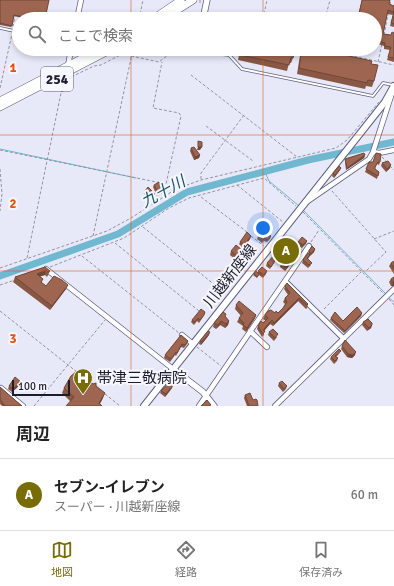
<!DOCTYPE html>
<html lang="ja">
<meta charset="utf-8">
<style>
body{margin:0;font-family:Signika,"Noto Sans JP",sans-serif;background:#f2f2f2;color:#222}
.scale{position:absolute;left:12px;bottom:10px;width:58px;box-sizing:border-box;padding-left:4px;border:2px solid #1c1d2b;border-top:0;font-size:11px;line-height:14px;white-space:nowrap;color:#1c1d2b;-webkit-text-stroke:3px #f5f6fe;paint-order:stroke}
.you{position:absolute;left:263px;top:228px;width:14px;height:14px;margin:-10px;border:3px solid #fff;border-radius:50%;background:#1a73e8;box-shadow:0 0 0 6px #1a73e833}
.badge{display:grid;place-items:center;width:26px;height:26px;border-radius:50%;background:#786c07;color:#fff;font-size:13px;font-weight:700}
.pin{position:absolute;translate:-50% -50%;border:2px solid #fff;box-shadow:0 1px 4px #0006}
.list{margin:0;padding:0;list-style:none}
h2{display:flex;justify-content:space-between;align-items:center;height:52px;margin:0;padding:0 16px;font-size:17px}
h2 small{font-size:13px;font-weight:400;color:#767676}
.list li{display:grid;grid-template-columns:26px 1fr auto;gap:12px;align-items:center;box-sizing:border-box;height:72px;padding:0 16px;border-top:1px solid #e0e0e0}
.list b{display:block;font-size:15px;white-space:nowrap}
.list p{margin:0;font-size:13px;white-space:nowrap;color:#767676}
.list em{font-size:13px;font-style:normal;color:#767676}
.icon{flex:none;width:22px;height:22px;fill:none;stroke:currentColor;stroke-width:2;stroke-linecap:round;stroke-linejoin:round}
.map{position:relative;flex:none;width:394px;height:406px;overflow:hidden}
.search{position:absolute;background:#fff;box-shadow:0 2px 6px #0003;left:12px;right:12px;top:12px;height:44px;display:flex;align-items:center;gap:10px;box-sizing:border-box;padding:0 14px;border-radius:22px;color:#767676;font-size:15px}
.sheet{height:124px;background:#fff}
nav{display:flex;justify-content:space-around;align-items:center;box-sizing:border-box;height:56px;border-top:1px solid #e0e0e0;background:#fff;font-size:11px;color:#767676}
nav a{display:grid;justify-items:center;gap:2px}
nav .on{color:#786c07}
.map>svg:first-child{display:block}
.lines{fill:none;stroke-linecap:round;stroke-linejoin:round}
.stream{stroke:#70b8d0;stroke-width:1}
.river{stroke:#70b8d0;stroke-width:7}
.service-casing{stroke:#5d5f81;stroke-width:3.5}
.minor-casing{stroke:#5d5f81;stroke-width:6}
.tertiary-casing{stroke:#5d5f81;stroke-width:7}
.secondary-casing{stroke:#5d5f81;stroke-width:8}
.trunk-casing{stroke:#5d5f81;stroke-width:8}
.path{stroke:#9394a3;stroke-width:1;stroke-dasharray:3 2;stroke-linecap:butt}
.service{stroke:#fff;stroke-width:2}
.minor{stroke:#fff;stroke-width:4.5}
.tertiary{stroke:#fff;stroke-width:5.5}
.secondary{stroke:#fff;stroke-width:6}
.trunk{stroke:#fff;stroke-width:7}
.wall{fill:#885845}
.shaded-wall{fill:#6f4738}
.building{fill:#9e6650;stroke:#6f4738}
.grid{fill:none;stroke:#de560e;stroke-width:1;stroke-opacity:0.55}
.labels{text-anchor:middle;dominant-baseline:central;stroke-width:4;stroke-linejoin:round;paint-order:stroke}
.shield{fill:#f5f6fe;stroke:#5d5e6a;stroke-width:1}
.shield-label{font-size:14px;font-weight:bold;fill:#1c1d2b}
.street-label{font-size:15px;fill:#1c1d2b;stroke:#f5f6fe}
.poi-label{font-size:15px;fill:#1c1d2b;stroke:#f5f6fe;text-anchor:start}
.water-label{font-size:16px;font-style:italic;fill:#185466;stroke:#f5f6fe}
.grid-label{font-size:13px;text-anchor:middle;font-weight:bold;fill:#de560e;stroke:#f5f6fe;stroke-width:4;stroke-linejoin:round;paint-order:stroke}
</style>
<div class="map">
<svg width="394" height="406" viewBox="0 0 394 406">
<rect width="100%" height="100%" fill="#e7e8f8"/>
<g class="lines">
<path class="stream" d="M 0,149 L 136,178
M 265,172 L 269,181 L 299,206
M 303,210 L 386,294
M 388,297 L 394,302"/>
<path class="river" d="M 0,276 L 118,234 L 187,192 L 308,160 L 394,142"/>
<defs>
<path id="service" d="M 0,28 L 19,32
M 215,49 L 221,54 L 229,55 L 242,69 L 373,96 L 383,83 L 393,85
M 62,90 L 64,76"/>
<path id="minor" d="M 77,19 L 81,0
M 68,66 L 71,49
M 373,152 L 379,153 L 394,150
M 308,201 L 369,159 L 373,152 L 392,93
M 46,269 L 173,369
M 285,281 L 344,339
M 250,331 L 267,347
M 182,335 L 193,344
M 1,388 L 23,406
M 199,406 L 309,246
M 275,406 L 394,289"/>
<path id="tertiary" d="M 203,19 L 207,0
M 173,369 L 203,392 L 214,406"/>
<path id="secondary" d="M 144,406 L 385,102 L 394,86"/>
<path id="trunk" d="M 153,19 L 181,0
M 163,19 L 193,0
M 0,101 L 100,49
M 0,107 L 112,49"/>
</defs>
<use href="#service" class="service-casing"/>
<use href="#minor" class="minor-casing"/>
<use href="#tertiary" class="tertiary-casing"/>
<use href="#secondary" class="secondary-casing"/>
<use href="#trunk" class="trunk-casing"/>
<path class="path" d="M 200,3 L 200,0
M 390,5 L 391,0
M 139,19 L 143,0
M 263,19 L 267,0
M 325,19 L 330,0
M 13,27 L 15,16
M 384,35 L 388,14
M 325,50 L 394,65
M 378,62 L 382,44
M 191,75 L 297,157
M 67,79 L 94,66 L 101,65 L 122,54 L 159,62 L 176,49
M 0,88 L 12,34
M 206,126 L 253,161
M 0,150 L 166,184 L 181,116 L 179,113 L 153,108 L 162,62
M 382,157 L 387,162
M 390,166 L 394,170
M 0,169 L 2,194 L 0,211
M 201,179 L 201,173 L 244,115
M 237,185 L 283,222
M 332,191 L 386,252 L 366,271
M 201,197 L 247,232
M 303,212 L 384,294
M 143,227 L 226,294
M 93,236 L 133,49
M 251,236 L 264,246
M 374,239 L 394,231
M 311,242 L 319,230
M 115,243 L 199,311
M 82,256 L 179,333
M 27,258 L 61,93
M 50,267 L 124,238 L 169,208 L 189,198 L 264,178 L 296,206
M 0,268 L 107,231 L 131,218 L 176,189 L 201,180 L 336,148 L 347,140 L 379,102
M 0,285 L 15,280
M 389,299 L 394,305
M 324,309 L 361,272
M 0,311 L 77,372
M 197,347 L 221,366
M 105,394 L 120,406
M 34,406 L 105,320"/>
<use href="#service" class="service"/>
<use href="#minor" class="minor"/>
<use href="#tertiary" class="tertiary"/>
<use href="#secondary" class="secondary"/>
<use href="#trunk" class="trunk"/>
</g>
<path class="wall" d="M 0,0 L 45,19 L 26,19 L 14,16 L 11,27 L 0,25 Z
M 362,0 L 390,0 L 389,4 L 394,6 L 394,27 L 390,26 L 393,15 L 387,14 L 383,34 L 391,35 L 394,33 L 394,62 L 387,60 L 390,50 L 384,49 L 384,46 L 375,43 L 375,19 L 357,19 Z
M 240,49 L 294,49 L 293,58 L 291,63 L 289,63 L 287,71 L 238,60 Z
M 301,49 L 326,49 L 326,51 L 374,81 L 372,87 L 366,86 L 365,89 L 297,74 Z
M 191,148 L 200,155 L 199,158 L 194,160 L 190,151 Z
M 365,155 L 364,158 L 346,170 L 345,162 L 345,159 Z
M 369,162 L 380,162 L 379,165 L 377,164 L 375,168 L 375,169 L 379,172 L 377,179 L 365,172 Z
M 382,163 L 390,168 L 386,172 L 381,166 Z
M 340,170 L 334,178 L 332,176 L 333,173 Z
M 154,185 L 163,190 L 162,193 L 157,196 L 153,187 Z
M 145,191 L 154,196 L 149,200 L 144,194 Z
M 251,236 L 250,239 L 243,248 L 239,244 L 240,242 Z
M 258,236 L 271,236 L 270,239 L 267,242 L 264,241 L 262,243 L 257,239 Z
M 307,241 L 306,244 L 302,248 L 297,245 L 298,242 Z
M 315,249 L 314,252 L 310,256 L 308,259 L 311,265 L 308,268 L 302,263 L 303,260 L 308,254 L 309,251 Z
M 231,251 L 250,262 L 245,268 L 230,255 Z
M 281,251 L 298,254 L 285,271 L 280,267 L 281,263 L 285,259 L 280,255 Z
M 278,256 L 270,269 L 266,266 L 267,263 Z
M 394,261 L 394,274 L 389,266 L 391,263 Z
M 45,267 L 50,271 L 47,277 L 45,275 L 40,276 L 42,283 L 46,286 L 66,289 L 50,310 L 13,282 L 15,277 Z
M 258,271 L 267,271 L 266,274 L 263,278 L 259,275 L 257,278 L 253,275 L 254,274 L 258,273 Z
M 394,277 L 394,286 L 391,286 L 389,282 L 391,279 Z
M 285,286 L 308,304 L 307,308 L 306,309 L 298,301 L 273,326 L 270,324 L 264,331 L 264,335 L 262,337 L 257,329 L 258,326 L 263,323 L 266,321 L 263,319 L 265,315 L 278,313 L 283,308 L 285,304 L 283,302 L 285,298 L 288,295 L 284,289 Z
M 236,305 L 256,315 L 255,318 L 246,332 L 242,329 L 243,326 L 237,322 L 239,318 L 241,316 L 235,309 Z
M 205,312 L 203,317 L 199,323 L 197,321 L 194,325 L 191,322 L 192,320 Z
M 362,313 L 361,316 L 344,333 L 330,320 L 331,318 L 343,321 Z
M 225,317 L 229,321 L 228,325 L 225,328 L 220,325 L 216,329 L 213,327 L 214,323 Z
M 363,322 L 372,325 L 371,328 L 367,331 L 362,325 Z
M 269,332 L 277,337 L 274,341 L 268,335 Z
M 181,335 L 188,341 L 187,344 L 184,348 L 181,347 L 176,356 L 175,355 L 170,362 L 164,358 L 165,355 Z
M 209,335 L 201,345 L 199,344 L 200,341 Z
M 342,346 L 355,355 L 352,358 L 347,357 L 341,349 Z
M 340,353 L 336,357 L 338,358 L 337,361 L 334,364 L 330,359 L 331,357 Z
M 21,382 L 20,385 L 12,392 L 8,389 L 9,386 Z
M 279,383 L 287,386 L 286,389 L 283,392 L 278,386 Z
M 96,386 L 103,398 L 100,404 L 70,401 L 62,393 L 64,388 Z
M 0,387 L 22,406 L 2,406 L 0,404 Z
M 172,388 L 165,397 L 160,393 L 161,391 Z
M 245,395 L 253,400 L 258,406 L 247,406 L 244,398 Z"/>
<path class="shaded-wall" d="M 198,147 L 202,147 L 200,150 L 197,150 Z
M 200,155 L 199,158 L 194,160 L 195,157 Z
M 365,155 L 364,158 L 346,170 L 347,168 Z
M 391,165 L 390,168 L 386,172 L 387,169 Z
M 341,168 L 340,170 L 334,178 L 335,175 Z
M 163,190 L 162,193 L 157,196 L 158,193 Z
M 155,194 L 154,196 L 149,200 L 150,197 Z
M 251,236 L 250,239 L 243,248 L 244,245 Z
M 315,249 L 314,252 L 310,256 L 311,254 Z
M 299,251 L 298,254 L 285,271 L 286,267 Z
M 252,258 L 250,262 L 245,268 L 247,264 Z
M 46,270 L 45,275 L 35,278 L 37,274 Z
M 394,282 L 394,286 L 391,286 L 393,283 Z
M 68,285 L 66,289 L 50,310 L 52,306 Z
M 299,298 L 298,301 L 273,326 L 274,323 Z
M 362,313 L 361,316 L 344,333 L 345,331 Z
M 256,315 L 255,318 L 246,332 L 247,328 Z
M 272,320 L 270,324 L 262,333 L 263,330 Z
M 221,321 L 220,325 L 216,329 L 218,325 Z
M 229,321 L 228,325 L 225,328 L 226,324 Z
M 372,325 L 371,328 L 367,331 L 369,328 Z
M 210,332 L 209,335 L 201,345 L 202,342 Z
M 356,352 L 355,355 L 352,358 L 347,357 L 348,354 Z
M 21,382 L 20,385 L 12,392 L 13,389 Z
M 173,385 L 172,388 L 165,397 L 166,394 Z
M 105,393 L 103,398 L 98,406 L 99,403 Z"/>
<path class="building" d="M 0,0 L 49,0 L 45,19 L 33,19 L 14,15 L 12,26 L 0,23 Z
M 362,0 L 390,0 L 389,4 L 394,6 L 394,24 L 391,23 L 394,12 L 388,10 L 383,34 L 391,35 L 392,32 L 394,33 L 394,58 L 388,57 L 391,47 L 385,46 L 385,43 L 375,40 L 375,19 L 358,19 Z
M 241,49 L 294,49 L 295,51 L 293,58 L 291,57 L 289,65 L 240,55 Z
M 302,49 L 326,49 L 326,51 L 372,61 L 371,64 L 378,65 L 374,81 L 368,80 L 367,83 L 299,68 Z
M 198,141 L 202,142 L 202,147 L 198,147 Z
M 194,147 L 200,155 L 195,157 L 191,148 Z
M 364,153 L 365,155 L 347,168 L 345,159 Z
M 376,153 L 381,154 L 380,162 L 378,162 L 375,167 L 375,169 L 379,172 L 378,176 L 366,169 L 369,162 L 373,162 Z
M 388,161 L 391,165 L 387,169 L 382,163 Z
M 339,166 L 341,168 L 335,175 L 333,173 Z
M 159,182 L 163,190 L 158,193 L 154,185 Z
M 148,187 L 155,194 L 150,197 L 145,191 Z
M 263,229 L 271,236 L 268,240 L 265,238 L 263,240 L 258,236 Z
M 247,232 L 251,236 L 244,245 L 240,242 Z
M 302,237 L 307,241 L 303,245 L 298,242 Z
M 288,242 L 299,251 L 286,267 L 281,263 L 287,256 L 281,251 Z
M 236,245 L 252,258 L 247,264 L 231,251 Z
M 312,246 L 315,249 L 311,254 L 309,251 Z
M 308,253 L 310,255 L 307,258 L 312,263 L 309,265 L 303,260 Z
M 275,254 L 278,256 L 271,267 L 267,263 Z
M 394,261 L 394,269 L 391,263 Z
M 45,267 L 50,271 L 48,272 L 46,270 L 37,274 L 43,279 L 41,282 L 46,286 L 54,276 L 62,280 L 68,285 L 52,306 L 15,277 Z
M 262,267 L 267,271 L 264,275 L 258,271 Z
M 256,271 L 259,274 L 257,277 L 254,274 Z
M 394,277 L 394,282 L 393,283 L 391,279 Z
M 287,283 L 308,304 L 307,305 L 299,298 L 274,323 L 272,320 L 263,330 L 265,331 L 263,334 L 258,326 L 261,321 L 263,323 L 268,318 L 265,315 L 268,311 L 271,310 L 275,313 L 276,311 L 278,313 L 283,308 L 287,302 L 285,298 L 290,293 L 285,286 Z
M 239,301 L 256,315 L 247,328 L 243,325 L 244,323 L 239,318 L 243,313 L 236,305 Z
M 357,307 L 362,313 L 345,331 L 331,318 L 335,312 L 343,321 Z
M 201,309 L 205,312 L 204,315 L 200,320 L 198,318 L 195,322 L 192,320 Z
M 223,312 L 226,314 L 225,316 L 229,321 L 226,324 L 221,321 L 218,325 L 214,323 Z
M 368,319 L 372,323 L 372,325 L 369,328 L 363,322 Z
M 273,329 L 278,334 L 275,338 L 269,332 Z
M 208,331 L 210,332 L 202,342 L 200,341 Z
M 181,335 L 188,341 L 185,345 L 182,344 L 177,353 L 176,352 L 171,359 L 165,355 Z
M 345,340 L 356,352 L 353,355 L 348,354 L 342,346 Z
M 339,349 L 341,351 L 335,356 L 338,358 L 335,361 L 331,357 Z
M 77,371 L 93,384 L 96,383 L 96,386 L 105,393 L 99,403 L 102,406 L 66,406 L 74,397 L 64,388 L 71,376 Z
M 15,377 L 21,382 L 13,389 L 9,386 Z
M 282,381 L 287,386 L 284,389 L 279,383 Z
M 169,382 L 173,385 L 166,394 L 161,391 Z
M 0,387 L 22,406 L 5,406 L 0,399 Z
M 250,393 L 253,400 L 256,399 L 257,400 L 258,406 L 249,406 L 245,395 Z
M 207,400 L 211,405 L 209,406 L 201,406 Z"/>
<path class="grid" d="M 131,0 L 131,19M 263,0 L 263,19M 131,49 L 131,406M 263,49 L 263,406M 0,135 L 394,135M 0,271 L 394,271"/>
<defs>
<symbol id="hospital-pin" viewBox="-11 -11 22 30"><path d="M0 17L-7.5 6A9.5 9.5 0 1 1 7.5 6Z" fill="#786c07" stroke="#f5f6fe"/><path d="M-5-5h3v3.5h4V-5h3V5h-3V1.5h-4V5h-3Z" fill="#fff"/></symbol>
</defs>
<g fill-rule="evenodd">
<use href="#hospital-pin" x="72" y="367" width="22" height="30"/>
</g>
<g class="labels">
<rect class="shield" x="41" y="67" width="32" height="24" rx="3"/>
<g class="shield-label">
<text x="57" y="79">254</text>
</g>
<g class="street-label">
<text transform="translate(230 276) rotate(-52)">川越新座線</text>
</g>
<g class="poi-label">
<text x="97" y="378">帯津三敬病院</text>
</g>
<g class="water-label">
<text transform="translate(163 192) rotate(-29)">九十川</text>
</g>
</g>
<g class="grid-label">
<text x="13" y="72">1</text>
<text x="13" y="208">2</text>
<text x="13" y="343">3</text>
</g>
</svg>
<div class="scale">100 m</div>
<div class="you"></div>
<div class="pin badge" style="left:286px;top:251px">A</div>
<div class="search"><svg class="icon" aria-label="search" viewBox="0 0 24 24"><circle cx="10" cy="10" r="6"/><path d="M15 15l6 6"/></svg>ここで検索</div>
</div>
<section class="sheet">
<h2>周辺<small></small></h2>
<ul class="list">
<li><span class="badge">A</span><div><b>セブン-イレブン</b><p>スーパー · 川越新座線</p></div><em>60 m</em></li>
</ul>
</section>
<nav>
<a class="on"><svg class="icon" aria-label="map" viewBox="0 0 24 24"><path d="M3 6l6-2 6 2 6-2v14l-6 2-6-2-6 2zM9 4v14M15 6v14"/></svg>地図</a>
<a><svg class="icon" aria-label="directions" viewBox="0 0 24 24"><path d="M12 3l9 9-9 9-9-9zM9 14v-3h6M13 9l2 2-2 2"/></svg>経路</a>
<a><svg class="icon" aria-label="saved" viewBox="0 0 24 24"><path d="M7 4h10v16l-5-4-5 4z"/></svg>保存済み</a>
</nav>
